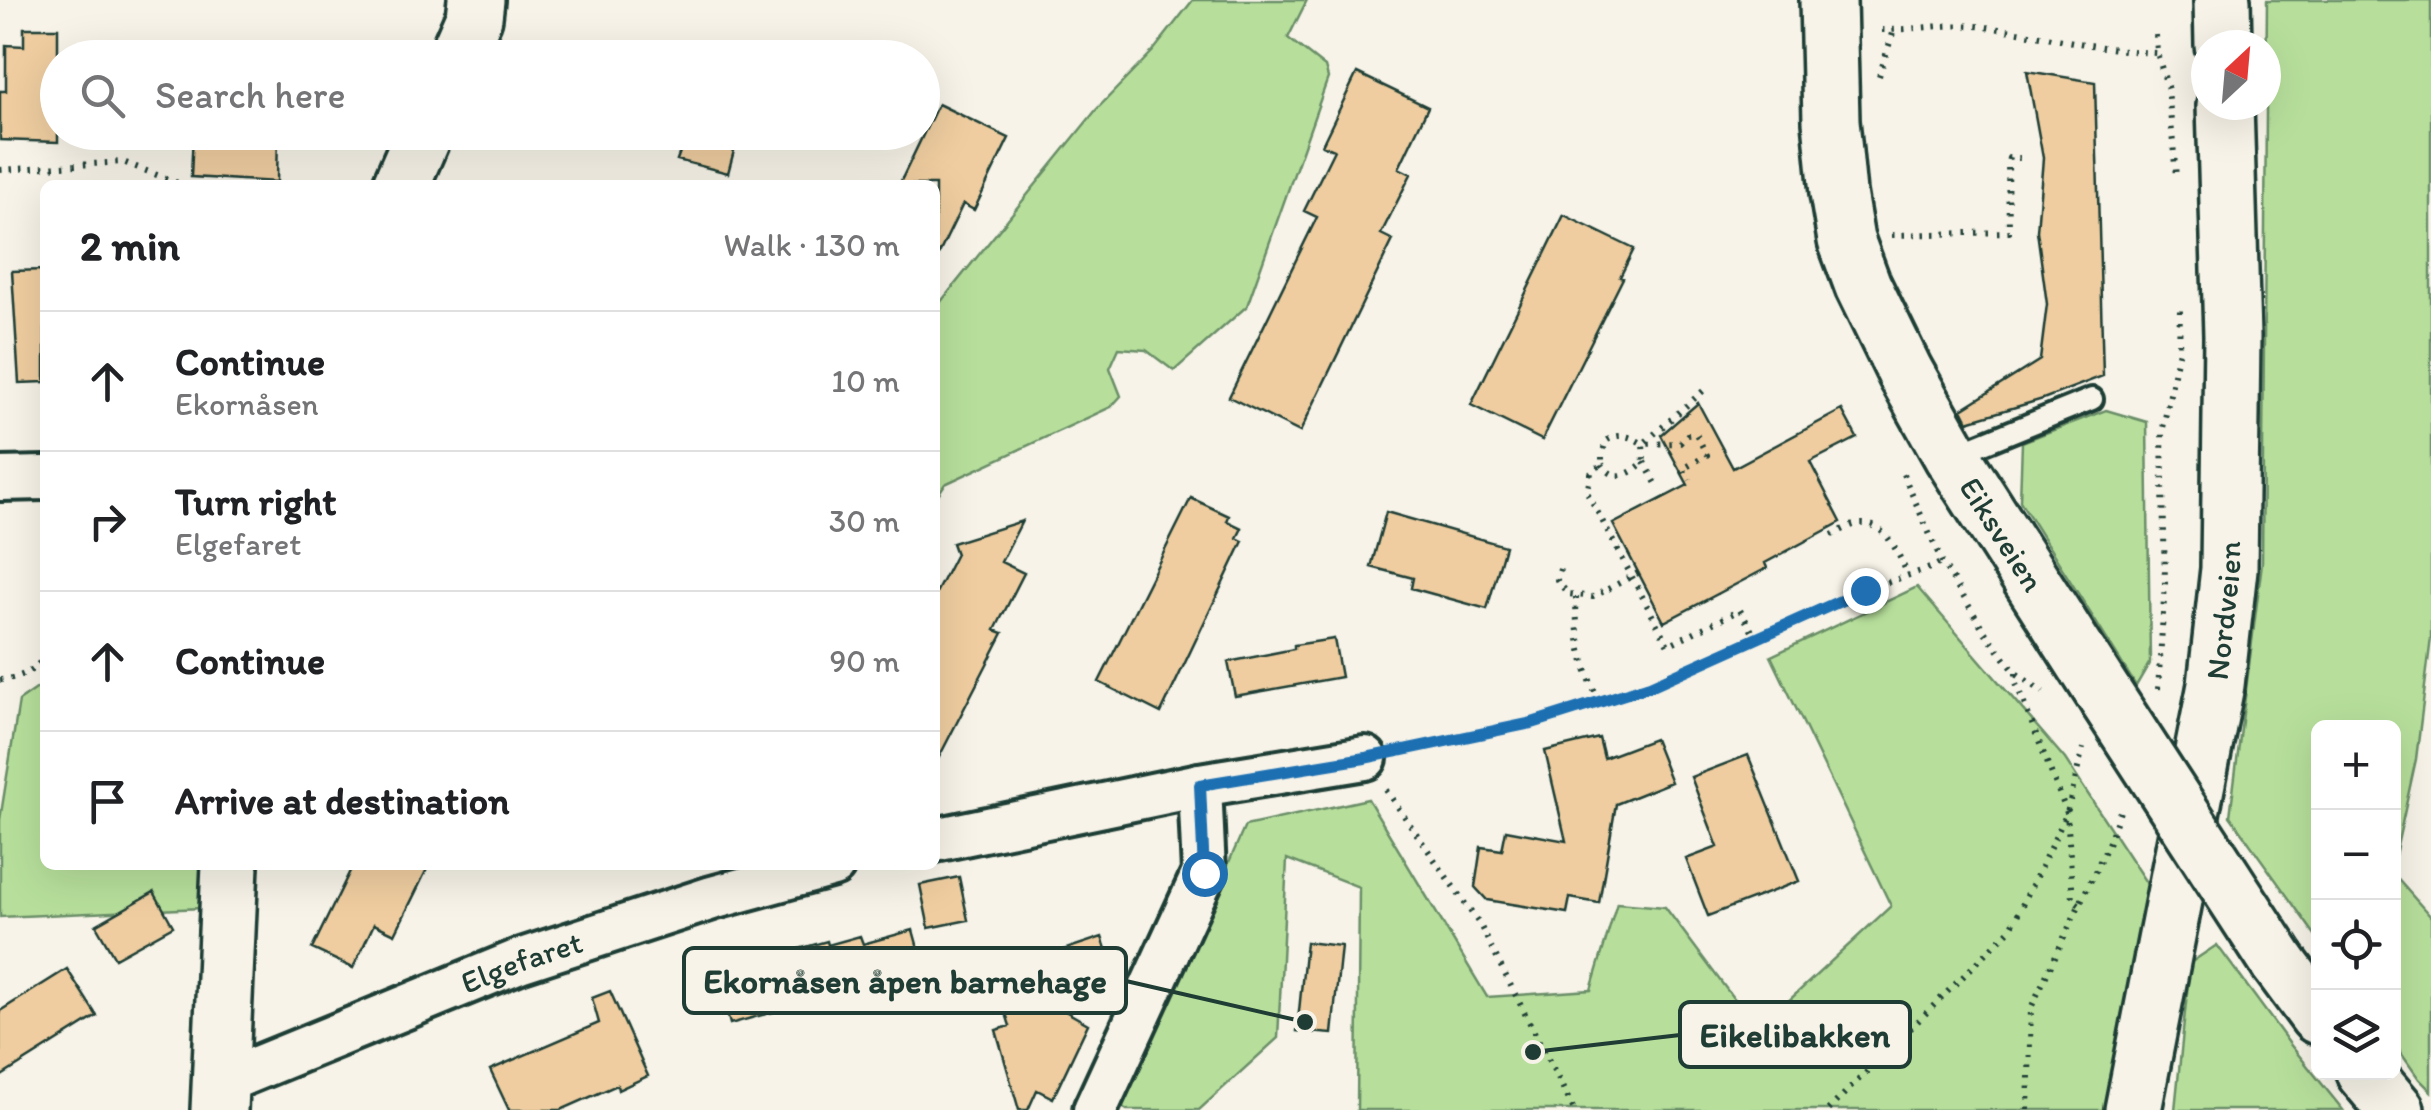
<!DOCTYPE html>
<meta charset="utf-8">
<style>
body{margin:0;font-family:Itim,sans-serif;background:#f2f2f2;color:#202124}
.controls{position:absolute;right:30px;bottom:30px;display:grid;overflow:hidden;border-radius:15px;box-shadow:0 10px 40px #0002}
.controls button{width:90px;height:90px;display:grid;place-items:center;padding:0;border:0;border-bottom:2px solid #e0e0e0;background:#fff;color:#202124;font:50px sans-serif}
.compass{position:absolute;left:2191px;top:30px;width:90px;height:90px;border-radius:50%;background:#fff;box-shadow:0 10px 40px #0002;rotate:26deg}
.stop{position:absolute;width:30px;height:30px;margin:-22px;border:8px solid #1f6fb2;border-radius:50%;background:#fff}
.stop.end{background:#1f6fb2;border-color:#fff;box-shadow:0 2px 10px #0008}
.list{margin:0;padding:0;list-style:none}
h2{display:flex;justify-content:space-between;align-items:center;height:130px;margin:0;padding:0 40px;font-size:42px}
h2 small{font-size:32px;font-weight:400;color:#757577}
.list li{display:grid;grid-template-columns:65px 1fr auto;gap:30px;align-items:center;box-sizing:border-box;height:140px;padding:0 40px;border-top:2px solid #e0e0e0}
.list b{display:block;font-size:38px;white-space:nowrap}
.list p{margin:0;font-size:32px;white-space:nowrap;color:#757577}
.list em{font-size:32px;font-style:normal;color:#757577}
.icon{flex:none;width:55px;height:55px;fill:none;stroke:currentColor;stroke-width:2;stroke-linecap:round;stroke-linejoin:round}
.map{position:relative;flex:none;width:2431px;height:1110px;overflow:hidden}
.search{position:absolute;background:#fff;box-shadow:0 10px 40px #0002;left:40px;top:40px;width:900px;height:110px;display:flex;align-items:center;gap:25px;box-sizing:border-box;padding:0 35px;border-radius:55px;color:#757577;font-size:38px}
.panel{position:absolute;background:#fff;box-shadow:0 10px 40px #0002;left:40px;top:180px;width:900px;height:690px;border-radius:15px}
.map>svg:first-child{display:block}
.green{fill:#b7df9b;stroke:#6b8e68;stroke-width:2.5}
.building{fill:#efcda0;stroke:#1f3d34;stroke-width:2.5}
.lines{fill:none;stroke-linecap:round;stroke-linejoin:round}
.lane-casing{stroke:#1f3d34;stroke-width:28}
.street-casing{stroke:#1f3d34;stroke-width:50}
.secondary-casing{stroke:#1f3d34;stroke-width:62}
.path{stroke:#1f3d34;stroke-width:6;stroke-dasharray:2.5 8;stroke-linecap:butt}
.lane{stroke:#f7f3e8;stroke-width:20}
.street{stroke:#f7f3e8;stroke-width:42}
.secondary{stroke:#f7f3e8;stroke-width:55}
.secondary-bridge-casing{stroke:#1f3d34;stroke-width:62;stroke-linecap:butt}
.path-bridge{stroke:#1f3d34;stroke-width:6;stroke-dasharray:2.5 8;stroke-linecap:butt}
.secondary-bridge{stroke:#f7f3e8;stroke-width:55}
.route{stroke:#1f6fb2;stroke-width:12}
.labels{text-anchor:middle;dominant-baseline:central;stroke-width:9;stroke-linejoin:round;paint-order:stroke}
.street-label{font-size:32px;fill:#1f3d34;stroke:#f7f3e8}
.leader{fill:none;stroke:#1f3d34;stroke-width:4}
.callout-dot{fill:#1f3d34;stroke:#f7f3e8;stroke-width:4}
.callout{fill:#f7f3e8;stroke:#1f3d34;stroke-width:4}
.callout-label{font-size:35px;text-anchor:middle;font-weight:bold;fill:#1f3d34}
</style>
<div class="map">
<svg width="2431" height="1110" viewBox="0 0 2431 1110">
<rect width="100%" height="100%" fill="#f7f3e8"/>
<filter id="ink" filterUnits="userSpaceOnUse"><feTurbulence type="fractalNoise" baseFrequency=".01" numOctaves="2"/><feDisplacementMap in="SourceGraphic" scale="20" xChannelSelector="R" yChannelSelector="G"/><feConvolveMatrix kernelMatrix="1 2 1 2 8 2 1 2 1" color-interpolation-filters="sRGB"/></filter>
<g filter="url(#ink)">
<path class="green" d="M 1193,0 L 1307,0 L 1288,38 L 1325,67 L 1328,78 L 1247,306 L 1174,371 L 1146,350 L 1119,348 L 1110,368 L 1121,396 L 1111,407 L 945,484 L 935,499 L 935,309 L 1096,110 L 1153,51 Z
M 2267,0 L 2431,0 L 2431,638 L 2416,759 L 2394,860 L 2394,728 L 2318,728 L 2318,939 L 2230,816 L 2262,563 Z
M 2106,410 L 2147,422 L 2150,662 L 2136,686 L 2020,501 L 2022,442 Z
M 1917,587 L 2065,759 L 2149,887 L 2105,1110 L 1357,1110 L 1359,887 L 1287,859 L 1278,1038 L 1199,1110 L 1127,1110 L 1121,1106 L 1245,826 L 1368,799 L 1487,997 L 1591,990 L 1617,903 L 1665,907 L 1757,1030 L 1891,906 L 1771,656 Z
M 45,683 L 45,865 L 204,865 L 202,908 L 0,917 L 0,820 L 19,701 Z
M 2394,875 L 2431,917 L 2431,1091 L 2419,1079 L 2394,1043 Z
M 2217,945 L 2289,1043 L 2343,1110 L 2175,1110 L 2190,963 Z"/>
<path class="building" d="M 24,28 L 58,28 L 58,142 L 0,140 L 0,91 L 6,91 L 6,45 L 24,46 Z
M 2027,71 L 2095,82 L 2103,376 L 2043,399 L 1968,421 L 1962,409 L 2040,360 L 2047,304 L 2037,231 L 2043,158 Z
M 1357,73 L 1428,107 L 1399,168 L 1411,174 L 1381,234 L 1393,240 L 1300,432 L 1229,397 L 1317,217 L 1304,211 L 1334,150 L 1322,145 Z
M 938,104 L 1009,138 L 974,210 L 963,204 L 935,262 L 935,185 L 899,185 Z
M 193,132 L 278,132 L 277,182 L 191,177 Z
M 687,132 L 739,132 L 728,173 L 677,160 Z
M 1564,215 L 1634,249 L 1620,277 L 1623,278 L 1542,440 L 1471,405 Z
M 45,270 L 45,382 L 19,383 L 12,271 Z
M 1698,403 L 1733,468 L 1842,410 L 1857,438 L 1810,462 L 1841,522 L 1765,563 L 1767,568 L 1664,622 L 1613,524 L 1688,485 L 1661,435 Z
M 1191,498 L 1229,516 L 1227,521 L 1242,528 L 1237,538 L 1243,541 L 1161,713 L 1099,682 Z
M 1386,512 L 1505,546 L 1487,609 L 1411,588 L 1413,578 L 1371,567 Z
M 1022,521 L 1001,562 L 1024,573 L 995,630 L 1003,633 L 935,765 L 935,595 L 956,554 L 952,543 Z
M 1334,639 L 1341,677 L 1235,696 L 1228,662 L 1294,649 L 1294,645 Z
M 1599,738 L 1604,758 L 1654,739 L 1671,782 L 1616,804 L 1599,903 L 1570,898 L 1567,913 L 1487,900 L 1475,887 L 1481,847 L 1502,850 L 1506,830 L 1566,841 L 1545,751 Z
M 1748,755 L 1799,881 L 1708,916 L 1686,859 L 1718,847 L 1691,777 Z
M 353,865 L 429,865 L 395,934 L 374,924 L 353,968 L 312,949 Z
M 959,877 L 968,920 L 929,928 L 920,885 Z
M 154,892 L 173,926 L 115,958 L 96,925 Z
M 913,930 L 930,991 L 877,1005 L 874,991 L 826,1005 L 824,998 L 730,1024 L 716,972 L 827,941 L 828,945 L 860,936 L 863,944 Z
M 1102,937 L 1113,970 L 1037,995 L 1088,1024 L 1053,1098 L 1037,1090 L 1028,1110 L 1019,1110 L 996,1030 L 1010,1026 L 992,969 L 997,972 Z
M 1306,942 L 1341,946 L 1332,1034 L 1297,1031 Z
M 67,969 L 97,1016 L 0,1077 L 0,1011 Z
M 610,991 L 648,1076 L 618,1090 L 617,1085 L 561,1110 L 509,1110 L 490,1070 L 599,1023 L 592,998 Z"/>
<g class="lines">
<defs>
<path id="lane" d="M 1954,455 L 2092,399"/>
<g id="street">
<path d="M 0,479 L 45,478"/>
<path d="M 935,840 L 1200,785 L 1365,758"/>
<path id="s1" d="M 220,1083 L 519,961 L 712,898 L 833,865"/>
<path d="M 1095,1110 L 1204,873 L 1200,785"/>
</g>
<g id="secondary">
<path id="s2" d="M 1828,0 L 1831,121 L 1838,193 L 1846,240 L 1863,286 L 1905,372 L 1952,456 L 2106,697"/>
<path d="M 2222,0 L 2223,45"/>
<path d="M 456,58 L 474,17 L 476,0"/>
<path d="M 401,185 L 424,132"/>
<path d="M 2278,962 L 2318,1016"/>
<path d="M 2364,1072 L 2396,1110"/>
<path d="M 219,1110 L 230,865"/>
<path id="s3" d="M 2133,1110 L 2216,685 L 2229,569 L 2232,336 L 2225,105"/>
</g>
</defs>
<use href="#lane" class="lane-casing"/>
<use href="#street" class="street-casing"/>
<use href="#secondary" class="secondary-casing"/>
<path class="path" d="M 1882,30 C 1915,30 1952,22 1985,27 C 2042,34 2099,50 2157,53
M 2156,35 L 2157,53 L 2168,89 L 2176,176
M 1879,76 L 1894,30
M 0,170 L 123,162 L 183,185
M 1892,235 L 2009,232 L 2008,162 L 2009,158 L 2026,158
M 1703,391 L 1643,444 C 1630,436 1619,432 1606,441 L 1602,455 L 1602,464 L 1591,473 L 1587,492 L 1668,645 L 1740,610 L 1756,638
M 1644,462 L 1659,489
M 1602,464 C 1614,483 1629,475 1644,462 L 1643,444 L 1680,443 L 1687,435 L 1696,434 L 1707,455 L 1683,469 L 1690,480
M 1903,474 L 1942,562 L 1985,632 L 2016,673 L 2043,692
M 1832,535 C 1839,532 1847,527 1854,525 C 1885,517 1898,554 1908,575
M 1560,569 L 1557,580 L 1568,594 L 1593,597 L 1608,589
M 1576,597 C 1576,634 1582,669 1600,702
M 2016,673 L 2016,683 L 2067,813 L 2073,900 L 2080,905
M 0,680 C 19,678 36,672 45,654
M 2158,689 L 2165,584 L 2162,433 L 2179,350 L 2180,309
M 1403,750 L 1532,723 L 1642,689 L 1865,590 L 1933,567 L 1942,562
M 1386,790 L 1480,925 L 1574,1110
M 1828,1110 L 2010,930 L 2067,813 L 2083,748
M 2028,1110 L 2031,1008 L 2108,844 L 2122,806"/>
<use href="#lane" class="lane"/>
<use href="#street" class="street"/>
<use href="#secondary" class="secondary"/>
<defs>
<path id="secondary-bridge" d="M 2106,697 L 2278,962"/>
</defs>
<use href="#secondary-bridge" class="secondary-bridge-casing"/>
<path class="path-bridge" d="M 1608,589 L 1638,573"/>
<use href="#secondary-bridge" class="secondary-bridge"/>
</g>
</g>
<g class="lines" filter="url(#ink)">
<path class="route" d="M 1204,873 L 1200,785 L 1365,758 L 1532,723 L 1650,686 L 1865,590"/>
</g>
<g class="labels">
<g class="street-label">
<text stroke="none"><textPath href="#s2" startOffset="575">Eiksveien</textPath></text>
<text stroke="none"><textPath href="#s3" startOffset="508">Nordveien</textPath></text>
<text stroke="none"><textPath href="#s1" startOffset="325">Elgefaret</textPath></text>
</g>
</g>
<path class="leader" d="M1305 1022L1126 981M1533 1052L1680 1035"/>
<g class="callout-dot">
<circle cx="1305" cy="1022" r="10"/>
<circle cx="1533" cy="1052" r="10"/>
</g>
<g class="callout">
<rect x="684" y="948" width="442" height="65" rx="10"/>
<rect x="1680" y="1002" width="230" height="65" rx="10"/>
</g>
<g class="callout-label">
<text x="905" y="993">Ekornåsen åpen barnehage</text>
<text x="1795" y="1047">Eikelibakken</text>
</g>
</svg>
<div class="controls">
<button>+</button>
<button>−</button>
<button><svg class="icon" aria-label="locate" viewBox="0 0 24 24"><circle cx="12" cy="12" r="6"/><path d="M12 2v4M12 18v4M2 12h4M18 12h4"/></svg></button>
<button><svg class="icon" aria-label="layers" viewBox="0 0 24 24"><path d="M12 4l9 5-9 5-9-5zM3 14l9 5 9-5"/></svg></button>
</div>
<svg class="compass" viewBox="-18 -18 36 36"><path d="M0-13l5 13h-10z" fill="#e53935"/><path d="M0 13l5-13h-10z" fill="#757577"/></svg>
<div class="stop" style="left:1204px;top:873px"></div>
<div class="stop end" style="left:1865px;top:590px"></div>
<div class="search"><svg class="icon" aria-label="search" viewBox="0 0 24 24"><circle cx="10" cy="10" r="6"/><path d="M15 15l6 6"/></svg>Search here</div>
<section class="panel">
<h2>2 min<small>Walk · 130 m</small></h2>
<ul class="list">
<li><svg class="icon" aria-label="ahead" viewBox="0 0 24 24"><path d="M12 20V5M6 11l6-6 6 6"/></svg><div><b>Continue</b><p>Ekornåsen</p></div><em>10 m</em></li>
<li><svg class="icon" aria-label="right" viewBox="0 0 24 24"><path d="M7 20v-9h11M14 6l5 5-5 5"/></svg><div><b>Turn right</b><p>Elgefaret</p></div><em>30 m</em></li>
<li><svg class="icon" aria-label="ahead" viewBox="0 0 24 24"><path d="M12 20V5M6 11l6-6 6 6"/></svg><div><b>Continue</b></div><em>90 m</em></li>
<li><svg class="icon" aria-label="arrive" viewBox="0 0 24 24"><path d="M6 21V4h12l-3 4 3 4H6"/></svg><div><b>Arrive at destination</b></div></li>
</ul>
</section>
</div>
